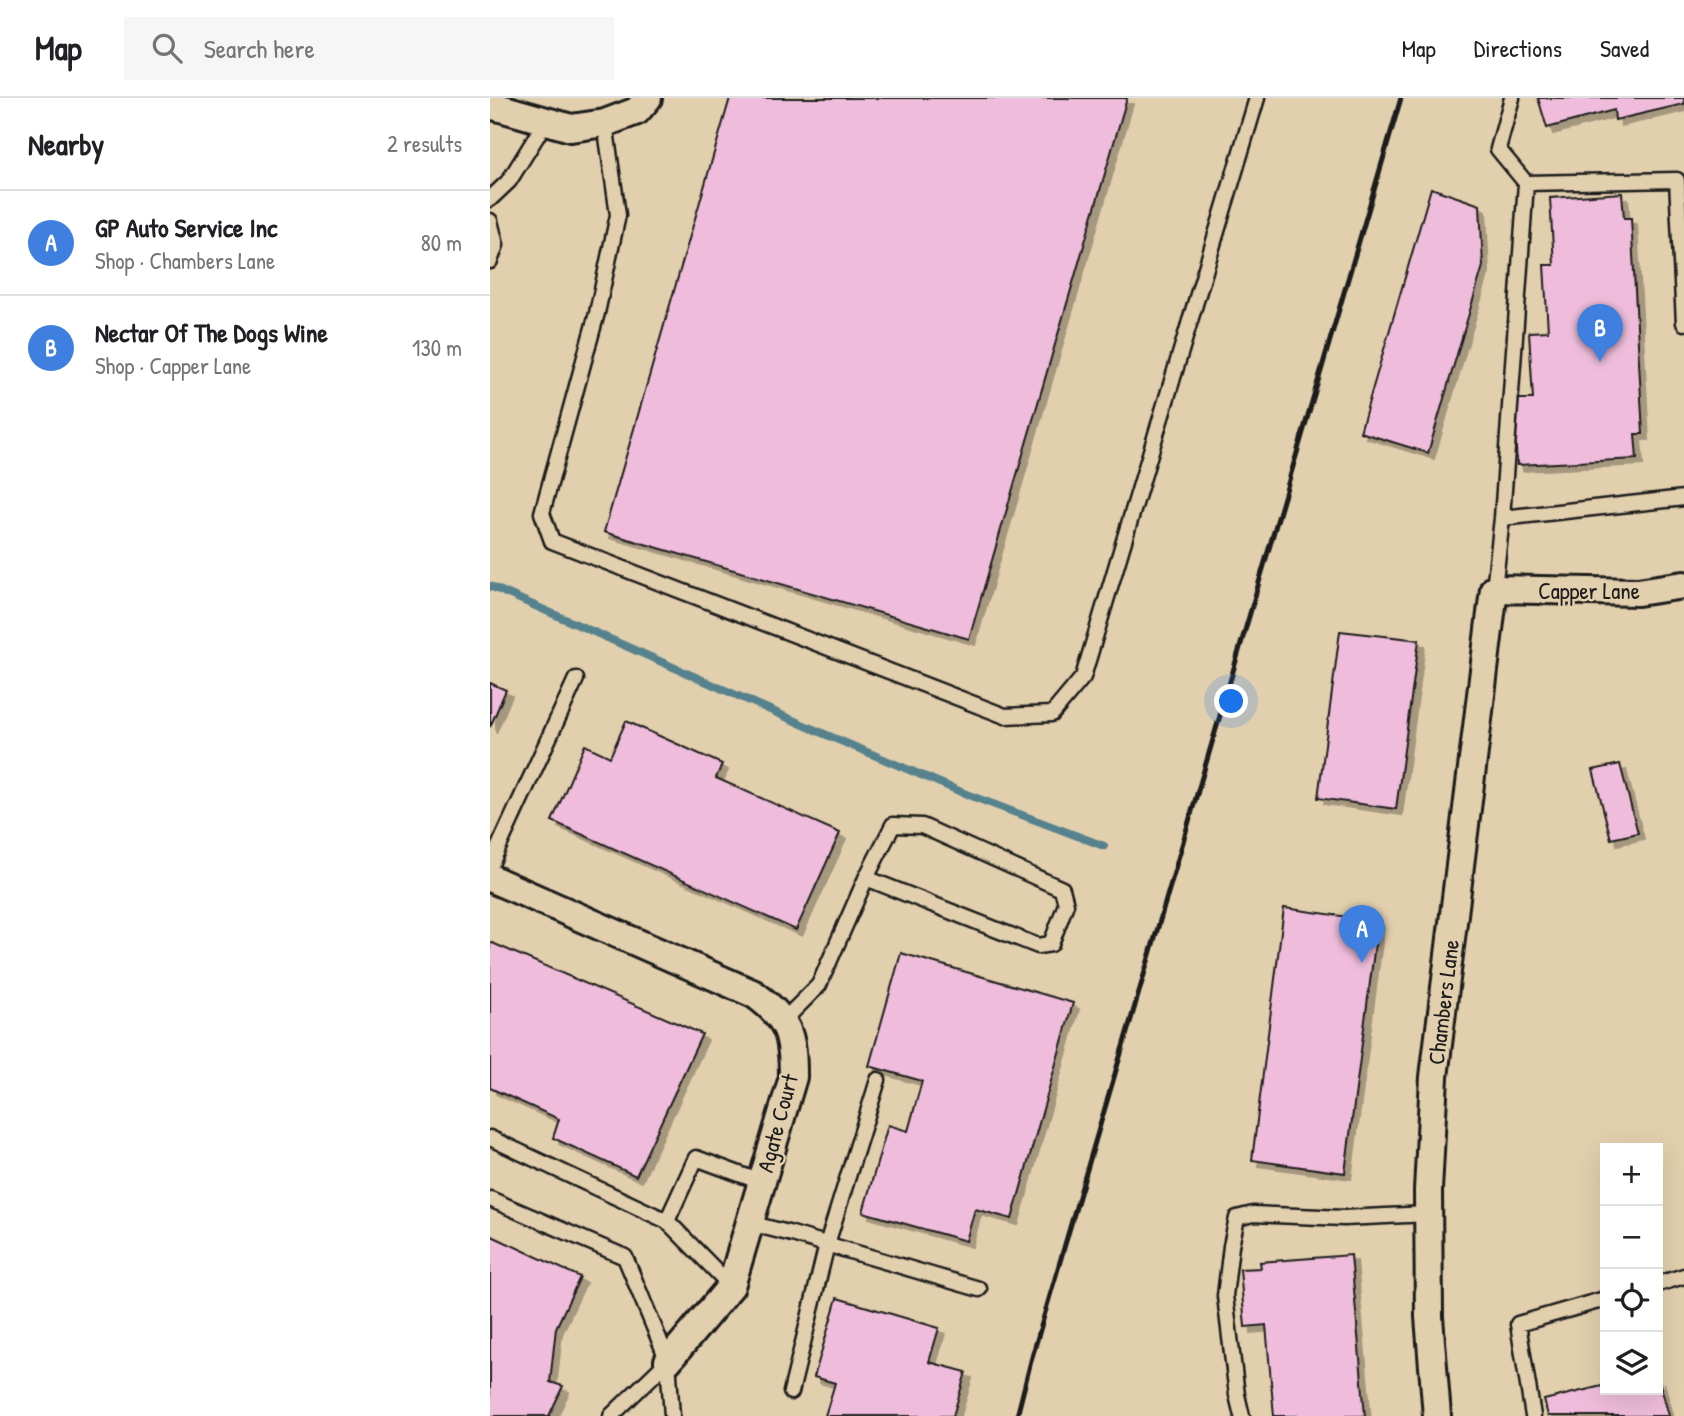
<!DOCTYPE html>
<meta charset="utf-8">
<style>
body{margin:0;font-family:"Patrick Hand",sans-serif;background:#f6f6f6;color:#202124}
.controls{position:absolute;right:21px;bottom:21px;display:grid;overflow:hidden;border-radius:0px;box-shadow:0 7px 28px #0002}
.controls button{width:63px;height:63px;display:grid;place-items:center;padding:0;border:0;border-bottom:2px solid #e0e0e0;background:#fff;color:#202124;font:35px sans-serif}
.you{position:absolute;left:742px;top:604px;width:24px;height:24px;margin:-18px;border:5px solid #fff;border-radius:50%;background:#1a73e8;box-shadow:0 0 0 10px #1a73e833}
.badge{display:grid;place-items:center;width:46px;height:46px;border-radius:50%;background:#d93025;color:#fff;font-size:23px;font-weight:700}
.pin{position:absolute;translate:-50% -58px;filter:drop-shadow(0 2px 4px #0008)}
.pin::after{content:'';position:absolute;top:37px;width:24px;height:21px;background:inherit;clip-path:polygon(0 0,100% 0,50% 100%)}
.list{margin:0;padding:0;list-style:none}
h2{display:flex;justify-content:space-between;align-items:center;height:91px;margin:0;padding:0 28px;font-size:30px}
h2 small{font-size:23px;font-weight:400;color:#757577}
.list li{display:grid;grid-template-columns:46px 1fr auto;gap:21px;align-items:center;box-sizing:border-box;height:105px;padding:0 28px;border-top:2px solid #e0e0e0}
.list b{display:block;font-size:26px;white-space:nowrap}
.list p{margin:0;font-size:23px;white-space:nowrap;color:#757577}
.list em{font-size:23px;font-style:normal;color:#757577}
.icon{flex:none;width:38px;height:38px;fill:none;stroke:currentColor;stroke-width:2;stroke-linecap:round;stroke-linejoin:round}
.map{position:relative;flex:none;width:1194px;height:1318px;overflow:hidden}
header{display:flex;align-items:center;gap:42px;box-sizing:border-box;height:98px;padding:0 35px;background:#fff;border-bottom:2px solid #e0e0e0}
header strong{font-size:33px}
nav{display:flex;gap:38px;margin-inline-start:auto;font-size:24px}
.search{width:490px;height:63px;background:#f6f6f6;display:flex;align-items:center;gap:18px;box-sizing:border-box;padding:0 24px;border-radius:0px;color:#757577;font-size:26px}
main{display:flex}
aside{flex:1;background:#fff}
.map>svg:first-child{display:block}
.lines{fill:none;stroke-linecap:round;stroke-linejoin:round}
.stream{stroke:#54828d;stroke-width:8}
.building{fill:#efbddb;stroke:#1c1c1c;stroke-width:2;filter:url(#shadow)}
.lane-casing{stroke:#1c1c1c;stroke-width:19}
.street-casing{stroke:#1c1c1c;stroke-width:32}
.lane{stroke:#e2cfad;stroke-width:14}
.street{stroke:#e2cfad;stroke-width:26}
.rail{stroke:#1c1c1c;stroke-width:5}
.labels{text-anchor:middle;dominant-baseline:central;stroke-width:5;stroke-linejoin:round;paint-order:stroke}
.street-label{font-size:23px;fill:#1c1c1c;stroke:#e2cfad}
</style>
<header>
<strong>Map</strong>
<div class="search"><svg class="icon" aria-label="search" viewBox="0 0 24 24"><circle cx="10" cy="10" r="6"/><path d="M15 15l6 6"/></svg>Search here</div>
<nav><a>Map</a><a>Directions</a><a>Saved</a></nav>
</header>
<main>
<aside>
<h2>Nearby<small>2 results</small></h2>
<ul class="list">
<li><span class="badge" style="background:#3f7fe0">A</span><div><b>GP Auto Service Inc</b><p>Shop · Chambers Lane</p></div><em>80 m</em></li>
<li><span class="badge" style="background:#3f7fe0">B</span><div><b>Nectar Of The Dogs Wine</b><p>Shop · Capper Lane</p></div><em>130 m</em></li>
</ul>
</aside>
<div class="map">
<svg width="1194" height="1318" viewBox="0 0 1194 1318">
<defs>
<filter id="shadow"><feDropShadow dx="6" dy="6" stdDeviation="0" flood-color="#0004"/></filter>
</defs>
<rect width="100%" height="100%" fill="#e2cfad"/>
<filter id="ink" filterUnits="userSpaceOnUse"><feTurbulence type="fractalNoise" baseFrequency=".0143" numOctaves="2"/><feDisplacementMap in="SourceGraphic" scale="14" xChannelSelector="R" yChannelSelector="G"/><feConvolveMatrix kernelMatrix="1 2 1 2 8 2 1 2 1" color-interpolation-filters="sRGB"/></filter>
<g filter="url(#ink)">
<g class="lines">
<path class="stream" d="M 0,488 L 339,638 L 476,696 L 614,748"/>
</g>
<path class="building" d="M 240,0 L 637,0 L 479,541 L 114,434 Z
M 1048,0 L 1194,0 L 1194,6 L 1125,22 L 1124,12 L 1057,30 Z
M 941,90 L 990,107 L 993,168 L 938,355 L 870,334 Z
M 1132,95 L 1134,120 L 1141,120 L 1153,336 L 1145,336 L 1147,361 L 1027,367 L 1023,301 L 1043,301 L 1039,234 L 1058,233 L 1054,167 L 1064,167 L 1060,100 Z
M 850,533 L 929,542 L 906,711 L 828,700 Z
M 0,585 L 16,592 L 0,629 Z
M 136,623 L 232,666 L 226,680 L 350,735 L 306,832 L 62,723 L 95,647 L 120,659 Z
M 1130,666 L 1148,735 L 1121,741 L 1103,672 Z
M 794,810 L 888,823 L 855,1075 L 762,1062 Z
M 0,844 L 212,936 L 146,1078 L 63,1040 L 69,1021 L 0,990 Z
M 411,855 L 583,905 L 522,1121 L 485,1111 L 476,1143 L 373,1114 L 398,1027 L 418,1033 L 432,983 L 379,968 Z
M 0,1137 L 90,1179 L 66,1230 L 60,1284 L 73,1288 L 59,1318 L 0,1318 Z
M 861,1157 L 875,1318 L 784,1318 L 776,1227 L 755,1229 L 750,1171 L 771,1170 L 770,1164 Z
M 347,1200 L 449,1230 L 439,1264 L 476,1274 L 463,1318 L 335,1318 L 345,1285 L 324,1279 Z
M 1168,1279 L 1179,1318 L 1058,1318 L 1054,1302 L 1112,1288 L 1114,1293 L 1121,1292 L 1168,1292 Z"/>
<g class="lines">
<defs>
<path id="lane" d="M 1022,0 L 1008,51 L 1036,85
M 115,25 L 128,117 L 107,215 L 52,415 L 62,443 L 515,618 L 562,616 L 593,579 L 767,0
M 0,101 L 19,83 L 56,23
M 0,123 L 6,147 L 0,163
M 1012,420 L 1194,400
M 1004,491 L 1012,420 L 1036,85 L 1187,82 L 1194,225
M 0,768 L 86,581
M 293,923 L 329,887 L 376,780 L 548,848 L 561,846 L 576,806 L 572,791 L 432,728 L 403,727 L 376,780
M 0,1040 L 177,1123 L 206,1060 L 271,1084
M 0,1101 L 135,1159 L 178,1263 L 182,1318
M 177,1123 L 241,1188
M 259,1125 L 302,1136 L 489,1191
M 1168,1186 L 1194,1178
M 301,1294 L 337,1146 L 388,982
M 121,1318 L 178,1263
M 752,1318 L 747,1297 L 735,1198 L 741,1148 L 747,1120 L 763,1116 L 854,1120 L 938,1116
M 1043,1318 L 1028,1226 L 1115,1201"/>
<path id="street" d="M 0,7 L 81,30 L 115,25 L 147,13 L 158,0
M 0,780 L 264,896 C 299,921 303,937 303,979 L 241,1188 L 178,1263
M 947,1318 L 939,1219 L 938,1092 L 944,979 L 1004,491 L 1148,494 L 1194,487"/>
</defs>
<use href="#lane" class="lane-casing"/>
<use href="#street" class="street-casing"/>
<use href="#lane" class="lane"/>
<use href="#street" class="street"/>
<path class="rail" d="M 527,1318 L 542,1259 L 911,0"/>
</g>
</g>
<g class="labels">
<g class="street-label">
<text x="1099" y="492">Capper Lane</text>
<text transform="translate(953 904) rotate(-83)">Chambers Lane</text>
<text transform="translate(287 1025) rotate(-75)">Agate Court</text>
</g>
</g>
</svg>
<div class="controls">
<button>+</button>
<button>−</button>
<button><svg class="icon" aria-label="locate" viewBox="0 0 24 24"><circle cx="12" cy="12" r="6"/><path d="M12 2v4M12 18v4M2 12h4M18 12h4"/></svg></button>
<button><svg class="icon" aria-label="layers" viewBox="0 0 24 24"><path d="M12 4l9 5-9 5-9-5zM3 14l9 5 9-5"/></svg></button>
</div>
<div class="you"></div>
<div class="pin badge" style="left:872px;top:865px;background:#3f7fe0">A</div>
<div class="pin badge" style="left:1110px;top:264px;background:#3f7fe0">B</div>
</div>
</main>
